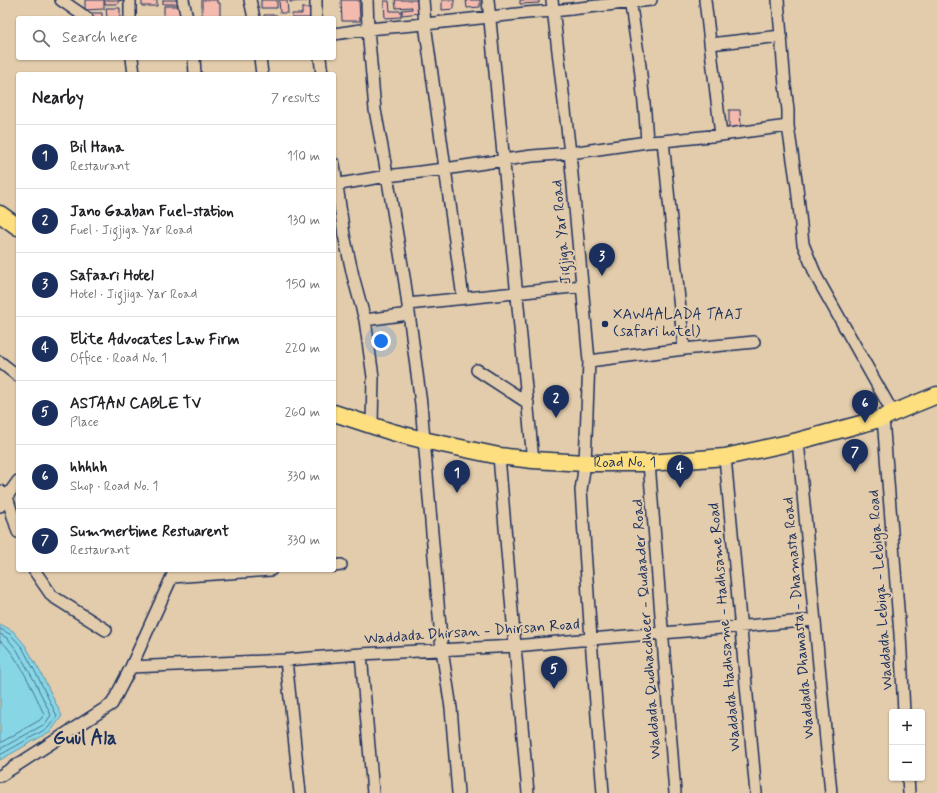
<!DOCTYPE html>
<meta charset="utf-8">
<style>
body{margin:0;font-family:Mynerve,sans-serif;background:#f2f2f2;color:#202124}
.controls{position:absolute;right:12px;bottom:12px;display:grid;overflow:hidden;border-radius:4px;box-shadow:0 1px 3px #0004}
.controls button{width:36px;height:36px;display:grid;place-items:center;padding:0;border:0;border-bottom:1px solid #e0e0e0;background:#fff;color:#202124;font:20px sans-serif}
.you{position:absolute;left:381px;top:341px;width:14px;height:14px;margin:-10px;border:3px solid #fff;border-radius:50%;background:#1a73e8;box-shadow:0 0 0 6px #1a73e833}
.badge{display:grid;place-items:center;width:26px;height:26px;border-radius:50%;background:#1b2f5e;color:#fff;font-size:13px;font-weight:700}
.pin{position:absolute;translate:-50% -33px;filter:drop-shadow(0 1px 2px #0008)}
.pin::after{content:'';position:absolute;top:21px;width:14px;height:12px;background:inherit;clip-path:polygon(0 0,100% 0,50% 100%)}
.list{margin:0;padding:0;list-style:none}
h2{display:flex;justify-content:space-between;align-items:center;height:52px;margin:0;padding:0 16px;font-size:17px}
h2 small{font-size:13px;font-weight:400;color:#757577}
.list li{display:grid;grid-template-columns:26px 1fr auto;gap:12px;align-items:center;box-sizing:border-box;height:64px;padding:0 16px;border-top:1px solid #e0e0e0}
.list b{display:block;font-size:15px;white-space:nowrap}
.list p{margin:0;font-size:13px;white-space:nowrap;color:#757577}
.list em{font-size:13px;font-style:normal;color:#757577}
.icon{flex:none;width:22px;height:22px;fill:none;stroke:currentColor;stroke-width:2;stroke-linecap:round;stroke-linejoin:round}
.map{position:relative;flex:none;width:937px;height:793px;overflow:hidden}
.search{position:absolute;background:#fff;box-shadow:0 1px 3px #0004;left:16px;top:16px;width:320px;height:44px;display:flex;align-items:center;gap:10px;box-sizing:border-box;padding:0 14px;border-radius:4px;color:#757577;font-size:15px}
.panel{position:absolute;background:#fff;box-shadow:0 1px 3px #0004;left:16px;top:72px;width:320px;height:500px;border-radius:4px}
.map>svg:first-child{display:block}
.water{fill:#87d6e5;stroke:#5c93af}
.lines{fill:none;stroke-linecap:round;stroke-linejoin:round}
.shore{stroke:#467294;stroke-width:1}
.building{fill:#f4baad;stroke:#1b2f5e}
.minor-casing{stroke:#1b2f5e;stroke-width:14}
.highway-casing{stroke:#1b2f5e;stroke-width:19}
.minor{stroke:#e2ccac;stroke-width:11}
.highway{stroke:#fedf80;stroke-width:16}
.poi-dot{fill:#1b2f5e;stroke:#e2ccac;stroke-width:1.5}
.labels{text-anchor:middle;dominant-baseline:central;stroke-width:4;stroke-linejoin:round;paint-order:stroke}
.street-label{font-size:15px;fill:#1b2f5e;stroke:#e2ccac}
.poi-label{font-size:15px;fill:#1b2f5e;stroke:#e2ccac;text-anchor:start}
.district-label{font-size:19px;font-weight:bold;fill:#1b2f5e;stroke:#e2ccac}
</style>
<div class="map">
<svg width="937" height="793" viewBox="0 0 937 793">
<rect width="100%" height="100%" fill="#e2ccac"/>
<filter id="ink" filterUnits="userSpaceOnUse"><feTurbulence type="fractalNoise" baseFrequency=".025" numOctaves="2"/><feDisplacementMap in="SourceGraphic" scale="8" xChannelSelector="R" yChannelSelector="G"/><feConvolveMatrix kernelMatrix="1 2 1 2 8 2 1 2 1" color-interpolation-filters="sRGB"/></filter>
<g filter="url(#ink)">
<path class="water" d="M 0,624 L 13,631 L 25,645 L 42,675 L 62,716 L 51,731 L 0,760 Z"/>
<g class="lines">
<path class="shore" d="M 0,629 L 10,634 L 22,647 L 38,677 L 57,716 L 48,728 L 0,755
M 0,634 L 7,638 L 17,650 L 34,680 L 51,715 L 45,724 L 0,749
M 0,641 C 14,648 38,699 44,715 L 40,720 L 0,743"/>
</g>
<path class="building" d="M 85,0 L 104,0 L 104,9 L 85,10 Z
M 105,0 L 123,0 L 118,1 L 118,4 L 105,4 Z
M 142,0 L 157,0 L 157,6 L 142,6 Z
M 163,0 L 180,0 L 180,4 L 163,4 Z
M 202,0 L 217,0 L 217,3 L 220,3 L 220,18 L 202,18 Z
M 261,0 L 277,0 L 277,8 L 261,8 Z
M 279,0 L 287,0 L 288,13 L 280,13 Z
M 290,0 L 308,0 L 308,1 L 290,2 Z
M 341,0 L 359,0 L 360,21 L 342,21 Z
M 395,0 L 418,0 L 420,13 L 402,15 L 402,10 L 412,9 L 412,7 L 396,8 Z
M 442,0 L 454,0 L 454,9 L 442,10 Z
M 466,0 L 480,0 L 480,7 L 467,8 Z
M 520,0 L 539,0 L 539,3 L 520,4 Z
M 384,1 L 389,1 L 390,11 L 401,11 L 401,17 L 385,18 Z
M 164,6 L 180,6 L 180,18 L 164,18 Z
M 106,8 L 120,8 L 120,18 L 107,18 Z
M 302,8 L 311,8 L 311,18 L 292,18 L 292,14 L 302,14 Z
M 90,13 L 102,13 L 102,18 L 92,18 L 90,17 Z
M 264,15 L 277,15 L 277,18 L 264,18 Z
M 729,110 L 740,110 L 741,128 L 729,129 Z"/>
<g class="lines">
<defs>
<path id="minor" d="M 61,0 L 87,18
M 130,0 L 130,18
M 183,0 L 187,18
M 250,0 L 254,18
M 316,0 L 316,18
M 367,0 L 368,29 L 375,110 L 385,163 L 405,283 L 421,404 L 442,650 L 451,708 L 458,793
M 423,0 L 425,24 L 463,298
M 488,0 L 533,460
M 552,0 L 570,153 L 589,361 L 585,463 L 581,490 L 591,639 L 603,793
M 630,0 L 640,66 L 645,113 L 647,142
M 705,0 L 721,135
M 334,34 L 368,29 L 425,24 L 526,13 L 553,11 L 651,0
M 710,44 L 781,36
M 132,58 L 134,74
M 194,58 L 195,74
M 260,58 L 262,74
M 320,58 L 322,74
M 788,126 L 797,187 L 803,244 L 817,278 L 893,413
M 663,141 L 684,349
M 334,164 L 344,235 L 353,276 L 365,320 L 373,377 L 372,425
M 334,185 L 387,176 L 445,169 L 504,160 L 532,156 L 570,153 L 647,142 L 663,141 L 721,135 L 788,126 L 788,110 L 785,85 L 778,0
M 408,304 L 582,286
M 365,320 L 409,314
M 589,361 L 684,349 L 754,342
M 0,362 L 18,376
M 477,370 L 528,403
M 883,418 L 900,634 L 904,712
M 798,441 L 831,793
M 499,456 L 515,646 L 528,793
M 725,457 L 756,793
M 649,463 L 675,793
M 0,491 L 7,497 L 18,532
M 0,506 L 18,481
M 334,566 L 341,565
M 34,570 L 52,596 L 106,630
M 172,577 L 271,570
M 361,654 L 373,793
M 286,660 L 300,793
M 131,667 L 286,660 L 361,654 L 515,646 L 591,639 L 815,620
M 0,776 L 112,704 L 131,667 L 175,570
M 908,778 L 909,793"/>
<g id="highway">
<path d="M 0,214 L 18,227"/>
<path id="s1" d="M 334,413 L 392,432 L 423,440 L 499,456 L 533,460 L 585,463 L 649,463 L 725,457 L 798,441 L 883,418 L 893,413 L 937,395"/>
</g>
</defs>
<use href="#minor" class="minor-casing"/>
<use href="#highway" class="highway-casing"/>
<use href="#minor" class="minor"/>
<use href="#highway" class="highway"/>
</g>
</g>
<circle class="poi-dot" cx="605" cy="324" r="4"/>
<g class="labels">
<g class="street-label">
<text transform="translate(562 232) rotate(-95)">Jigjiga Yar Road</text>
<text stroke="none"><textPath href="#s1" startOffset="297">Road No. 1</textPath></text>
<text transform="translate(881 590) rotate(-94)">Waddada Lebiga - Lebiga Road</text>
<text transform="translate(799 618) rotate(-95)">Waddada Dhamasta - Dhamasta Road</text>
<text transform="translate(725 627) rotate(-95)">Waddada Hadhsame - Hadhsame Road</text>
<text transform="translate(647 629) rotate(-94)">Waddada Qudhacdheer - Qudaader Road</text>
<text transform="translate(472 632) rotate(-4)">Waddada Dhirsan - Dhirsan Road</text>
</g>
<g class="poi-label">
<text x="613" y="315">XAWAALADA TAAJ<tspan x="613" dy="17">(safari hotel)</tspan></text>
</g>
<g class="district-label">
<text x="85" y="738">Guul Ala</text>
</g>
</g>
</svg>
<div class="controls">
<button>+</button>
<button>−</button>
</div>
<div class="you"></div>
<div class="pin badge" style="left:457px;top:493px">1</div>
<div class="pin badge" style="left:556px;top:418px">2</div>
<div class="pin badge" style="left:602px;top:276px">3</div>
<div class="pin badge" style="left:680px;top:488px">4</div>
<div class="pin badge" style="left:554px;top:689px">5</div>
<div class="pin badge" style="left:865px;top:423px">6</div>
<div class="pin badge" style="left:855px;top:472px">7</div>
<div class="search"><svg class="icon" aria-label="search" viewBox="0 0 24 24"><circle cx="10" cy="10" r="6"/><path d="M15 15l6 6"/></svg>Search here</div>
<section class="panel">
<h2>Nearby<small>7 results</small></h2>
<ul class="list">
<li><span class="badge">1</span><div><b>Bil Hana</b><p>Restaurant</p></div><em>110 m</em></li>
<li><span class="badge">2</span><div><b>Jano Gaaban Fuel-station</b><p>Fuel · Jigjiga Yar Road</p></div><em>130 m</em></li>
<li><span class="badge">3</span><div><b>Safaari Hotel</b><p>Hotel · Jigjiga Yar Road</p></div><em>150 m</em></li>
<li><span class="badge">4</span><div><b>Elite Advocates Law Firm</b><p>Office · Road No. 1</p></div><em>220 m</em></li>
<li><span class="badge">5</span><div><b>ASTAAN CABLE TV</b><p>Place</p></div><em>260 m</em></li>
<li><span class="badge">6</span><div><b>hhhhh</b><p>Shop · Road No. 1</p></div><em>330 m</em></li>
<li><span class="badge">7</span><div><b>Summertime Restuarent</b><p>Restaurant</p></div><em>330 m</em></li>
</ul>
</section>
</div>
